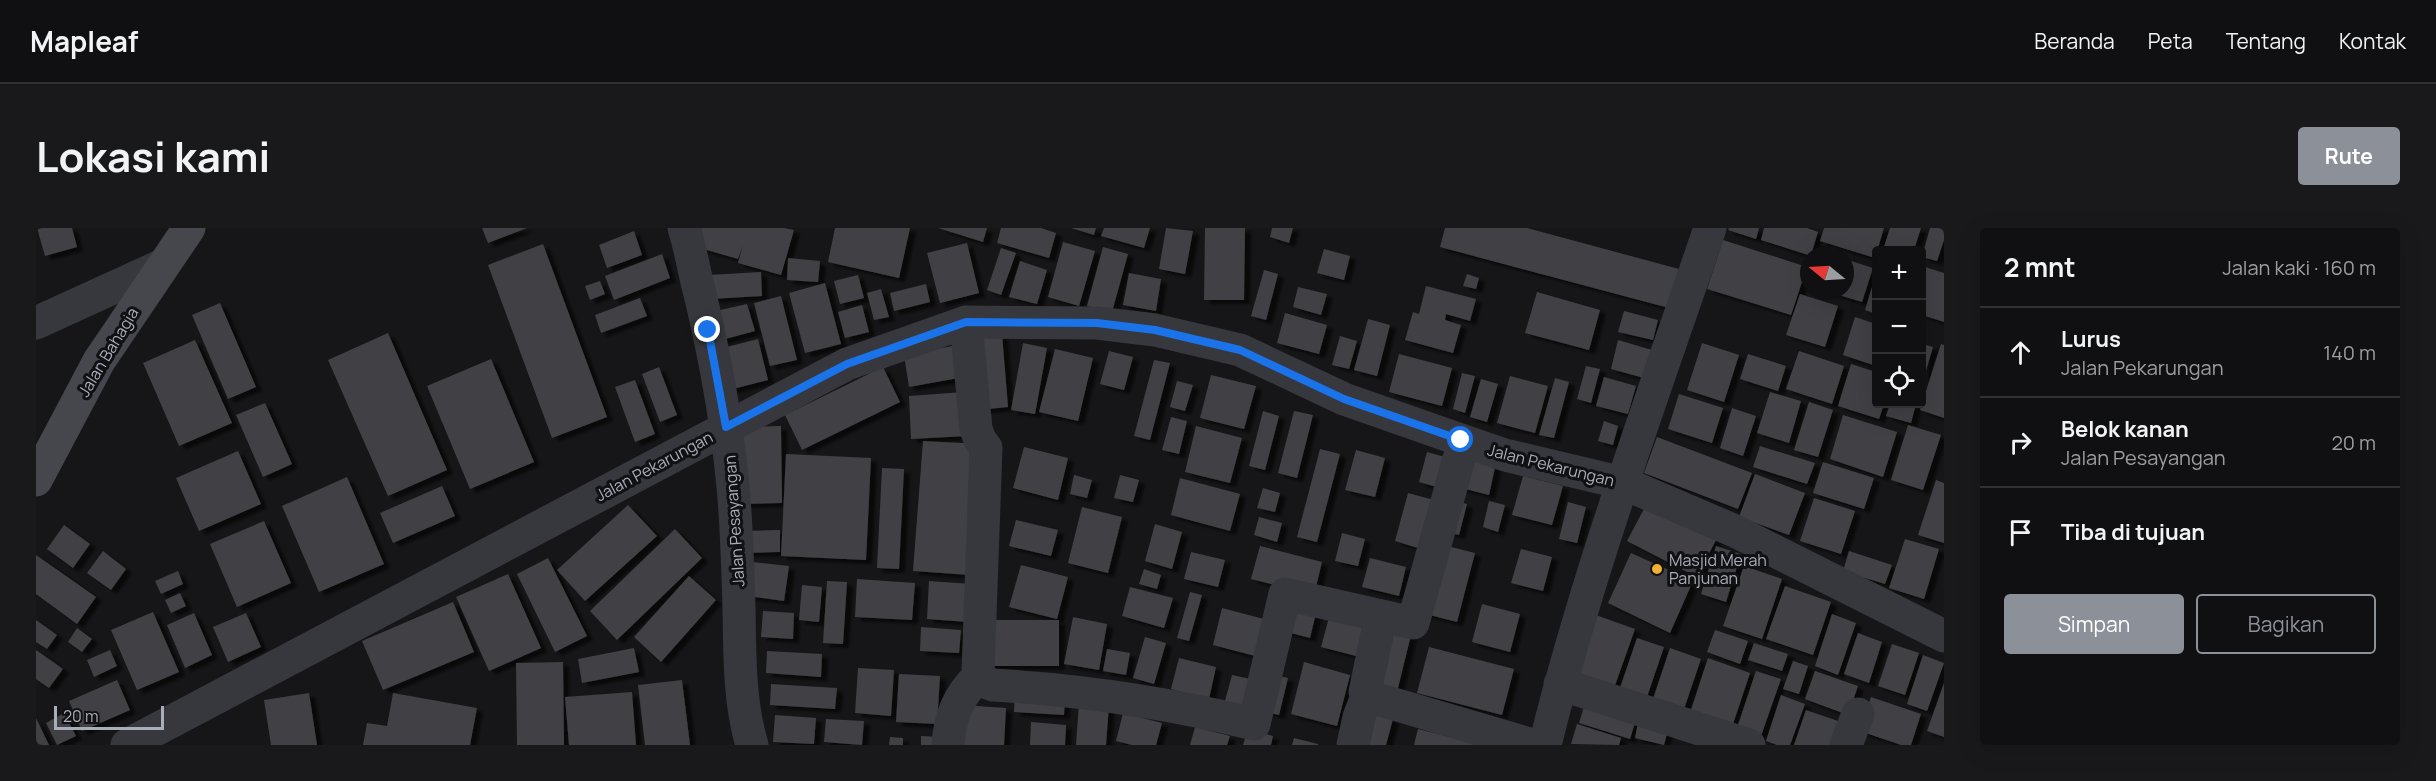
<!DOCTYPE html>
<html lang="id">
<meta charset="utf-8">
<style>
body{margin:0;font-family:Manrope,sans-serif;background:#19191b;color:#f1f3f6}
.controls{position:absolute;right:18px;top:18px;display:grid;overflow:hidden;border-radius:6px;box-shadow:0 6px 24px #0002}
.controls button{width:54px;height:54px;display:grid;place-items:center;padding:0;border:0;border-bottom:2px solid #303032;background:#101012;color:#f1f3f6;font:30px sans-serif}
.compass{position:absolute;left:1764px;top:18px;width:54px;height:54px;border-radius:50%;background:#101012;box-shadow:0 6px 24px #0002;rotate:288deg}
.scale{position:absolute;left:18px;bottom:15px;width:110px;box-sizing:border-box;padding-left:6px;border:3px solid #a8adb8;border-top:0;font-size:16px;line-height:21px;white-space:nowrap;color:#a8adb8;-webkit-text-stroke:4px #111113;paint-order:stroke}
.stop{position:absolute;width:18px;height:18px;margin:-14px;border:4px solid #1a73e8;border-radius:50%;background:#fff}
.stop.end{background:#1a73e8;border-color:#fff;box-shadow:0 2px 6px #0008}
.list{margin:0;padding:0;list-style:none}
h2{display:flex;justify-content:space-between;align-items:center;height:78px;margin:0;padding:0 24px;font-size:26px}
h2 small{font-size:20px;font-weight:400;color:#9c9d9f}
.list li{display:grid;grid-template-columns:39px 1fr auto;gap:18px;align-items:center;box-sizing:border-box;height:90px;padding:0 24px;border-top:2px solid #303032}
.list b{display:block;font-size:22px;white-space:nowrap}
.list p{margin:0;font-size:20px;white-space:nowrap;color:#9c9d9f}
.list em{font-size:20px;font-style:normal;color:#9c9d9f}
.actions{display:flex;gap:12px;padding:18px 24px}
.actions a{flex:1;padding:14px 0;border:2px solid #8c9099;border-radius:6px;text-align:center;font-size:21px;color:#8c9099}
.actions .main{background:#8c9099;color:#fff}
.icon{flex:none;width:33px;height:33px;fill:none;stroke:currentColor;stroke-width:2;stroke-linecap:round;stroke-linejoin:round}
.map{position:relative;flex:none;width:1908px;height:517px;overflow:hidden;border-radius:6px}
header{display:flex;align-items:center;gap:36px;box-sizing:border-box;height:84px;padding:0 30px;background:#101012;border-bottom:2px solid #303032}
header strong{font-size:28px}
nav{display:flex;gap:33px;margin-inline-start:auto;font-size:21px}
.intro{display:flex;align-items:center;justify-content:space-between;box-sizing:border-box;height:144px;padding:0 36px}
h1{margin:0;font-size:42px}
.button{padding:15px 27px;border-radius:6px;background:#8c9099;color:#fff;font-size:21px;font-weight:700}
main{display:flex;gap:36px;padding:0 36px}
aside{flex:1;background:#101012;border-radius:6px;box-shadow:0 6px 24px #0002}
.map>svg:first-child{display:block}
.building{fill:#404145;filter:url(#shadow)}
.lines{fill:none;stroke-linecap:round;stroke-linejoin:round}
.street{stroke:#37383d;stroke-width:33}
.secondary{stroke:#45474d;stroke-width:33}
.route{stroke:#1a73e8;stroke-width:8}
.poi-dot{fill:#f2b134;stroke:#111113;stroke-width:2}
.labels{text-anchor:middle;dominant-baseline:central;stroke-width:6;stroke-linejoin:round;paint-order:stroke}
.street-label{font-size:16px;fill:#a8adb8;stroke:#111113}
.poi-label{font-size:16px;fill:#a8adb8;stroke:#111113;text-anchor:start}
</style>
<header>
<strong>Mapleaf</strong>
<nav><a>Beranda</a><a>Peta</a><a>Tentang</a><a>Kontak</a></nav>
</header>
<div class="intro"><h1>Lokasi kami</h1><a class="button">Rute</a></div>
<main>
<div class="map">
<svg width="1908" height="517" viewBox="0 0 1908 517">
<defs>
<filter id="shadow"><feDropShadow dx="6" dy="4" stdDeviation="1.5" flood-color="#0009"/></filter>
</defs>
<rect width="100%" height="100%" fill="#161618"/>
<path class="building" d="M 1,0 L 36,0 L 41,19 L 9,28 Z
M 446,0 L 491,0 L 452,15 Z
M 663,0 L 748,0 L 758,2 L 745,47 L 702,35 L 707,17 L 702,31 L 657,18 Z
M 799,0 L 874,0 L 863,50 L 792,34 Z
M 902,0 L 951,0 L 947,14 Z
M 965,0 L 1005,0 L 1020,5 L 1013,30 L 961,15 Z
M 1035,0 L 1060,0 L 1058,7 Z
M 1068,0 L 1114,0 L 1108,20 L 1065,8 Z
M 1130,0 L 1157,3 L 1149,46 L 1123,41 Z
M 1169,0 L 1209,0 L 1208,72 L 1168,72 Z
M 1236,0 L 1257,0 L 1253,15 L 1234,9 Z
M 1409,0 L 1491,0 L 1643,41 L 1633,80 L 1404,19 Z
M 1693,0 L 1723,0 L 1720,11 L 1692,2 Z
M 1728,0 L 1771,0 L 1782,4 L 1775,27 L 1772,27 L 1725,12 Z
M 1788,0 L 1848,0 L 1839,30 L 1784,13 Z
M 1854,0 L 1885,0 L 1878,22 L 1847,22 Z
M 1894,0 L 1908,0 L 1908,12 L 1901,33 L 1886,29 Z
M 598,3 L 606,27 L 571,40 L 563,17 Z
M 1687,12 L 1771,39 L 1755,87 L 1671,61 Z
M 1027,14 L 1059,23 L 1043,78 L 1012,69 Z
M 931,15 L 943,65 L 904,75 L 891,25 Z
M 507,16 L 571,189 L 516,210 L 452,37 Z
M 1067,19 L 1092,26 L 1076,84 L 1051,78 Z
M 965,20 L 980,25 L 965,67 L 951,62 Z
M 1288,21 L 1314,28 L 1308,52 L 1281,45 Z
M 626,26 L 634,50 L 578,72 L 569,48 Z
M 752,30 L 784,33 L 782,54 L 751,52 Z
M 1809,31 L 1837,40 L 1826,74 L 1793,64 L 1809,63 Z
M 984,33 L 1011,42 L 1001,76 L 973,69 Z
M 1886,38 L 1908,45 L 1908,94 L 1886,87 Z
M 1228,42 L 1242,46 L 1230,92 L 1215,88 Z
M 725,44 L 726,68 L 674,71 L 673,47 Z
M 1093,45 L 1125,51 L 1120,83 L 1087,77 Z
M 1431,46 L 1443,50 L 1440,61 L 1427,58 Z
M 1840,46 L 1840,86 L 1829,82 Z
M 822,47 L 828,70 L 804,76 L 798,53 Z
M 564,53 L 569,66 L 554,72 L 549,58 Z
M 789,55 L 805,116 L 769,125 L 753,65 Z
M 890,56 L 894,74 L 858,83 L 854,65 Z
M 1390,58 L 1440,71 L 1434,93 L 1410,86 L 1409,92 L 1425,97 L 1417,125 L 1369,112 L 1377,84 L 1383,86 Z
M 1262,59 L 1291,66 L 1285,87 L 1257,79 Z
M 845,61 L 853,89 L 838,92 L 831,65 Z
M 1501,64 L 1564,82 L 1553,122 L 1489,105 Z
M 1764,66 L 1802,78 L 1789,119 L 1750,107 Z
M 745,68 L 761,132 L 734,138 L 718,75 Z
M 604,70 L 611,88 L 565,105 L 559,87 Z
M 184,75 L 220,159 L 192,171 L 156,87 Z
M 711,76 L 719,103 L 678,114 L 671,85 Z
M 826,77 L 833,104 L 809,110 L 802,84 Z
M 1588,83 L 1622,92 L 1617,112 L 1582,104 Z
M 1249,85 L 1291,97 L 1283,126 L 1241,115 Z
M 1819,89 L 1840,96 L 1840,138 L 1807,127 Z
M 1332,91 L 1354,97 L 1341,148 L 1318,142 Z
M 352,105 L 411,242 L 352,268 L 292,132 Z
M 966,106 L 972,179 L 942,182 L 936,109 Z
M 1304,108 L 1321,113 L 1313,141 L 1296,137 Z
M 722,111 L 732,152 L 689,163 L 679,122 Z
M 159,112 L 196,195 L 143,218 L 107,135 Z
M 1582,112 L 1616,122 L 1608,150 L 1575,141 Z
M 987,115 L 1011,120 L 999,186 L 975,182 Z
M 1666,115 L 1703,127 L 1688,174 L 1651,162 Z
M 1886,116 L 1897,119 L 1886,156 Z
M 1905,116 L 1908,117 L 1908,190 L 1884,182 Z
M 922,117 L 928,149 L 873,159 L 868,127 Z
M 1019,121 L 1057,130 L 1042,193 L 1003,184 Z
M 1073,123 L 1097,129 L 1088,162 L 1064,156 Z
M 1763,123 L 1808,138 L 1796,176 L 1750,161 Z
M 1363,126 L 1416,140 L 1406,178 L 1353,164 Z
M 1712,126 L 1750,138 L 1742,163 L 1704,151 Z
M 455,131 L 498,234 L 434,261 L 391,158 Z
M 1118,132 L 1134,135 L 1114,212 L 1098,208 Z
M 1815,136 L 1840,144 L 1840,176 L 1848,176 L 1843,191 L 1802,178 Z
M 1550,138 L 1564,141 L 1555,175 L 1541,171 Z
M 623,139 L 641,187 L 624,194 L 606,146 Z
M 847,139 L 864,174 L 766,222 L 749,187 Z
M 1426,145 L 1439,148 L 1429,185 L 1417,181 Z
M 1175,147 L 1220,158 L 1208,201 L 1164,190 Z
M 1474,148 L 1512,158 L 1499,205 L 1461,195 Z
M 1568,149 L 1600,158 L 1592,186 L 1560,178 Z
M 1519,150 L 1533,154 L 1518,210 L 1503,207 Z
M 1445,151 L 1462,156 L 1451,194 L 1434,189 Z
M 599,152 L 619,206 L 599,214 L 579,159 Z
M 1141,153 L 1157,157 L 1149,183 L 1134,179 Z
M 928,164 L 931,208 L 875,211 L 873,168 Z
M 1734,164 L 1765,173 L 1753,215 L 1721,205 Z
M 1643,166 L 1687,180 L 1676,215 L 1632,201 Z
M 1773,174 L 1797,182 L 1782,229 L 1758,222 Z
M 229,175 L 256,236 L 227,249 L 200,187 Z
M 1854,176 L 1880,176 L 1875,195 L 1850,188 Z
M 1696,180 L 1720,188 L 1707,228 L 1684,220 Z
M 1227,183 L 1243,188 L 1229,242 L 1213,238 Z
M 1258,183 L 1277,187 L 1261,250 L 1242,245 Z
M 1807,187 L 1861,204 L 1847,249 L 1794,231 Z
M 1135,189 L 1151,193 L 1143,226 L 1126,222 Z
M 1568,193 L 1582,198 L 1577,217 L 1562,213 Z
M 1872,197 L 1905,207 L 1887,262 L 1855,252 Z
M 745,198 L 746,275 L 701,276 L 699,199 Z
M 1160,198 L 1206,210 L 1194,255 L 1149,244 Z
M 1621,209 L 1716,245 L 1702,281 L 1608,245 Z
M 887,213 L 944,216 L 934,347 L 877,343 Z
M 1724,218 L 1779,235 L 1771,256 L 1717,239 Z
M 988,219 L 1032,230 L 1022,272 L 977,260 Z
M 1284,221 L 1304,226 L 1281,314 L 1261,309 Z
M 1320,222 L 1349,230 L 1339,269 L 1309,262 Z
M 202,223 L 225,276 L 163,303 L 140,250 Z
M 1391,224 L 1409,229 L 1401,259 L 1383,254 Z
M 750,226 L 835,230 L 830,332 L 745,328 Z
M 1431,227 L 1460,235 L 1453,267 L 1422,259 Z
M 1787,234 L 1838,250 L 1828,281 L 1777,265 Z
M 846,240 L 868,241 L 863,341 L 841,340 Z
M 1719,246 L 1769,265 L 1753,307 L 1703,289 Z
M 1038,247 L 1056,252 L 1051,270 L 1034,266 Z
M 1084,247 L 1103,252 L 1097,274 L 1078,270 Z
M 1487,248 L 1527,258 L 1516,297 L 1476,287 Z
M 311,249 L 348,336 L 283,364 L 246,278 Z
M 1144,250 L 1204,266 L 1194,303 L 1135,287 Z
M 1900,252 L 1908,255 L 1908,315 L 1882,307 Z
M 406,258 L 419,288 L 357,315 L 344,285 Z
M 1227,260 L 1244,265 L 1239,284 L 1221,280 Z
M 1372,265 L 1398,272 L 1385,321 L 1359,313 Z
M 1778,270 L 1819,283 L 1805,326 L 1764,313 Z
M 1415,272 L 1431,276 L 1423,307 L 1407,303 Z
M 1453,273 L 1469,277 L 1462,304 L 1447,299 Z
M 1532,274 L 1550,279 L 1541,315 L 1523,311 Z
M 592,277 L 621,308 L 549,373 L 521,342 Z
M 1610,277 L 1680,312 L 1661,349 L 1591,313 Z
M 1046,279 L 1086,289 L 1072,345 L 1032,335 Z
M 1223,289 L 1246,295 L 1241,314 L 1218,307 Z
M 980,292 L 1022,302 L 1015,328 L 973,318 Z
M 228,293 L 255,355 L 201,379 L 174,316 Z
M 1119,296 L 1146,304 L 1136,341 L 1109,333 Z
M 28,297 L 54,316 L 37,340 L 11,321 Z
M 639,301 L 666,330 L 581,412 L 554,383 Z
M 744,302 L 744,324 L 706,325 L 706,303 Z
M 1306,305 L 1329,311 L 1322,338 L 1299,333 Z
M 1869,311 L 1903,321 L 1888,371 L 1853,360 Z
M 1403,316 L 1439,325 L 1421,394 L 1386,385 Z
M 1224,318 L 1286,334 L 1278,367 L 1215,351 Z
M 1680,318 L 1705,326 L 1690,374 L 1665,366 Z
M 1485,321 L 1516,329 L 1507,363 L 1475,355 Z
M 67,323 L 90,341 L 75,362 L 51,345 Z
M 1813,323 L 1856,337 L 1849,356 L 1807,343 Z
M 1155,324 L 1189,332 L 1182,359 L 1148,351 Z
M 1595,325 L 1657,353 L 1634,405 L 1572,375 Z
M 0,327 L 60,369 L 41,396 L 0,366 Z
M 512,330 L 551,408 L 519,424 L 481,346 Z
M 1334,330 L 1370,339 L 1363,368 L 1326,359 Z
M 717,334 L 753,338 L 748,373 L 712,368 Z
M 985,337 L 1032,349 L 1021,391 L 973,379 Z
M 1708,338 L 1746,351 L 1726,411 L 1687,398 Z
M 1108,341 L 1125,347 L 1121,361 L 1103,356 Z
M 142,343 L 147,356 L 125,366 L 119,353 Z
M 472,346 L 505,420 L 453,443 L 420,369 Z
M 653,348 L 680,372 L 625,434 L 598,409 Z
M 821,351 L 879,355 L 876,392 L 819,389 Z
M 791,353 L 811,354 L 807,416 L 787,415 Z
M 893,353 L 935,356 L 932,394 L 891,391 Z
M 766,357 L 786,359 L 783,394 L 763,392 Z
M 1749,358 L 1795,374 L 1777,427 L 1730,411 Z
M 1094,359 L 1137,370 L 1128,400 L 1086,388 Z
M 1154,364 L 1166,367 L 1153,413 L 1141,410 Z
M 144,365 L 150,378 L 135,385 L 129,372 Z
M 1251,369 L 1282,377 L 1274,410 L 1243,402 Z
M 417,374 L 438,424 L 347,462 L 326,413 Z
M 1446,376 L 1484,386 L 1474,424 L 1436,414 Z
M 1186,380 L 1228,391 L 1219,428 L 1177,417 Z
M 1295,382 L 1330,392 L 1320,428 L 1285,419 Z
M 727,383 L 758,385 L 757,411 L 725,409 Z
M 117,384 L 143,444 L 101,462 L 75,402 Z
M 158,385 L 176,427 L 149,440 L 131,397 Z
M 210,385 L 225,419 L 192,434 L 177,399 Z
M 1796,386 L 1820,395 L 1802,447 L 1779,438 Z
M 1560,387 L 1599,401 L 1577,463 L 1538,449 Z
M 1037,389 L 1071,396 L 1063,442 L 1028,436 Z
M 0,392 L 21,407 L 11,421 L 0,414 Z
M 953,392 L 1023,392 L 1023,438 L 952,438 Z
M 885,399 L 925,402 L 923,425 L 884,423 Z
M 41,400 L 56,411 L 46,424 L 32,414 Z
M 1347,400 L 1375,407 L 1361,464 L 1333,456 Z
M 1679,402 L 1712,413 L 1704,436 L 1671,424 Z
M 1822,405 L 1846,414 L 1833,455 L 1808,446 Z
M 1109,409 L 1130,415 L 1118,456 L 1097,450 Z
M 1601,410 L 1628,419 L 1611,469 L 1584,460 Z
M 1718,415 L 1752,426 L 1746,443 L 1712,432 Z
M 1856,416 L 1883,425 L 1869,467 L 1842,458 Z
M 1393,419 L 1478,441 L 1466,487 L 1381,465 Z
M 598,420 L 603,444 L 546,455 L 542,431 Z
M 1634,420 L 1665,431 L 1648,481 L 1617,471 Z
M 1071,421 L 1094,425 L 1090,447 L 1067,443 Z
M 0,422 L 27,441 L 13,460 L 0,451 Z
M 74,422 L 81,438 L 58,449 L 51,432 Z
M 731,423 L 786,426 L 785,449 L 730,445 Z
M 1887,427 L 1908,435 L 1891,483 L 1871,476 Z
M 1143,430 L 1180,439 L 1173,471 L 1135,461 Z
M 1672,430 L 1714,445 L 1696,499 L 1654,485 Z
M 1757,433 L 1772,438 L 1763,466 L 1747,461 Z
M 527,434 L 528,517 L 481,517 L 480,435 Z
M 1268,434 L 1314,447 L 1301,498 L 1255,486 Z
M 822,440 L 858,442 L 855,488 L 819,485 Z
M 1720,443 L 1745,451 L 1725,508 L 1701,500 Z
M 1779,443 L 1822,458 L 1812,487 L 1769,471 Z
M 863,446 L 904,448 L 901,496 L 860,494 Z
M 1235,446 L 1252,450 L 1243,487 L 1225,483 Z
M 1196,447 L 1219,452 L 1212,479 L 1189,473 Z
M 81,452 L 94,482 L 46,503 L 33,473 Z
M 646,452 L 654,517 L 609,517 L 602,457 Z
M 1908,455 L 1908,509 L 1891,503 Z
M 735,456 L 801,460 L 799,481 L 734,477 Z
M 979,463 L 1029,467 L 1028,487 L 978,484 Z
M 596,464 L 600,517 L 533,517 L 529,469 Z
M 273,465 L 281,517 L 235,517 L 228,472 Z
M 357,465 L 441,480 L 434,517 L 327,517 L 331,495 L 351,498 Z
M 1745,467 L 1769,476 L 1754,517 L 1741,517 L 1730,513 Z
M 1835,469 L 1885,486 L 1875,517 L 1865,517 L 1824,503 Z
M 1550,472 L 1601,488 L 1594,511 L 1543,495 Z
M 1043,475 L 1073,477 L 1070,517 L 1040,517 Z
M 926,477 L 970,480 L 968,517 L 924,517 Z
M 1770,482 L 1808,495 L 1800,517 L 1758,517 Z
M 1330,484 L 1357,491 L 1350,517 L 1327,517 Z
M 28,485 L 40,508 L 21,517 L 10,495 Z
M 1087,485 L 1126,495 L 1120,517 L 1096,517 L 1080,513 Z
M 739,487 L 780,490 L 778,516 L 737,514 Z
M 0,490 L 13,517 L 0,517 Z
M 1603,490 L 1633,498 L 1628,517 L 1599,510 Z
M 790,491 L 828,493 L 826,517 L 788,514 Z
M 995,494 L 1030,497 L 1029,517 L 994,517 Z
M 1541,496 L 1585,510 L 1583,517 L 1535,516 Z
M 1159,499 L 1194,508 L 1191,517 L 1154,517 Z
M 1212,501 L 1237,508 L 1235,517 L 1207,517 Z
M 1382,501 L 1442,516 L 1442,517 L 1378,517 Z
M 885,508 L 903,509 L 903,517 L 885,517 Z
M 854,509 L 867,510 L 867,517 L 853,517 Z
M 1258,510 L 1282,516 L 1282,517 L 1256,517 Z"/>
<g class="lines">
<path class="street" d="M 648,0 C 655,22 658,44 664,66 C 679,129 691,194 697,259 C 700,289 701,320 702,350 C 705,406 700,463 716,517
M 930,94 L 940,201 L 944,212 L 950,220 L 942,444 L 946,453 L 957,457 C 1045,462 1133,475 1218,496 L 1249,366 L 1377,395 L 1428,213
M 0,95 L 127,37
M 1345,388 L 1329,464 L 1331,468 L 1497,517
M 1524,456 L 1713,517
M 91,517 L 811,136 L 930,94 L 1061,95 L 1119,102 L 1204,122 L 1308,171 L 1425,212 L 1469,227 L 1587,255 L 1699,303 L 1908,408
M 912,517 C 914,488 922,468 943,448
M 1317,517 L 1323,489 L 1331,468
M 1509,517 C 1552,342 1616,171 1674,0
M 1810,517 L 1822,486"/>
<path class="secondary" d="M 0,252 L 63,133 L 153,0"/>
</g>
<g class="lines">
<path class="route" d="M 672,102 L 690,199 L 811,136 L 930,94 L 1061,95 L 1119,102 L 1204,122 L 1308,171 L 1425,212"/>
</g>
<circle class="poi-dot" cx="1621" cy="341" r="6"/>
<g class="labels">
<g class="street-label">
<text transform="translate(72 124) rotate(-59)">Jalan Bahagia</text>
<text transform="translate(1515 237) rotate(14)">Jalan Pekarungan</text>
<text transform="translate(618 238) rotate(-28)">Jalan Pekarungan</text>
<text transform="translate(698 293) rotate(-94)">Jalan Pesayangan</text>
</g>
<g class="poi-label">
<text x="1633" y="332">Masjid Merah<tspan x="1633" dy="18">Panjunan</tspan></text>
</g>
</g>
</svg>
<div class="controls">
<button>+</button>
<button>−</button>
<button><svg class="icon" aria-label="locate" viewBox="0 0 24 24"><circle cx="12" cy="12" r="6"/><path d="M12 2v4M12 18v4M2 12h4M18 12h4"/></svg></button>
</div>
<svg class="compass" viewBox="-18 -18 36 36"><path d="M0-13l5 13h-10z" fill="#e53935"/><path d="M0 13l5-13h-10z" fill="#9c9d9f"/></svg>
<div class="scale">20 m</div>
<div class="stop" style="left:1425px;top:212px"></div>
<div class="stop end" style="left:672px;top:102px"></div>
</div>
<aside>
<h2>2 mnt<small>Jalan kaki · 160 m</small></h2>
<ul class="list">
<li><svg class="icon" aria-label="ahead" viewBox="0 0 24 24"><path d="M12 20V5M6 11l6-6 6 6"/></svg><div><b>Lurus</b><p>Jalan Pekarungan</p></div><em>140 m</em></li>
<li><svg class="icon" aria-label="right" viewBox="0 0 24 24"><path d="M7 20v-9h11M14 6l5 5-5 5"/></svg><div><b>Belok kanan</b><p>Jalan Pesayangan</p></div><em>20 m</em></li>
<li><svg class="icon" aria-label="arrive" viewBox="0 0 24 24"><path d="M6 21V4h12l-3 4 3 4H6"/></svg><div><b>Tiba di tujuan</b></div></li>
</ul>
<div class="actions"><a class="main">Simpan</a><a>Bagikan</a></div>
</aside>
</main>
